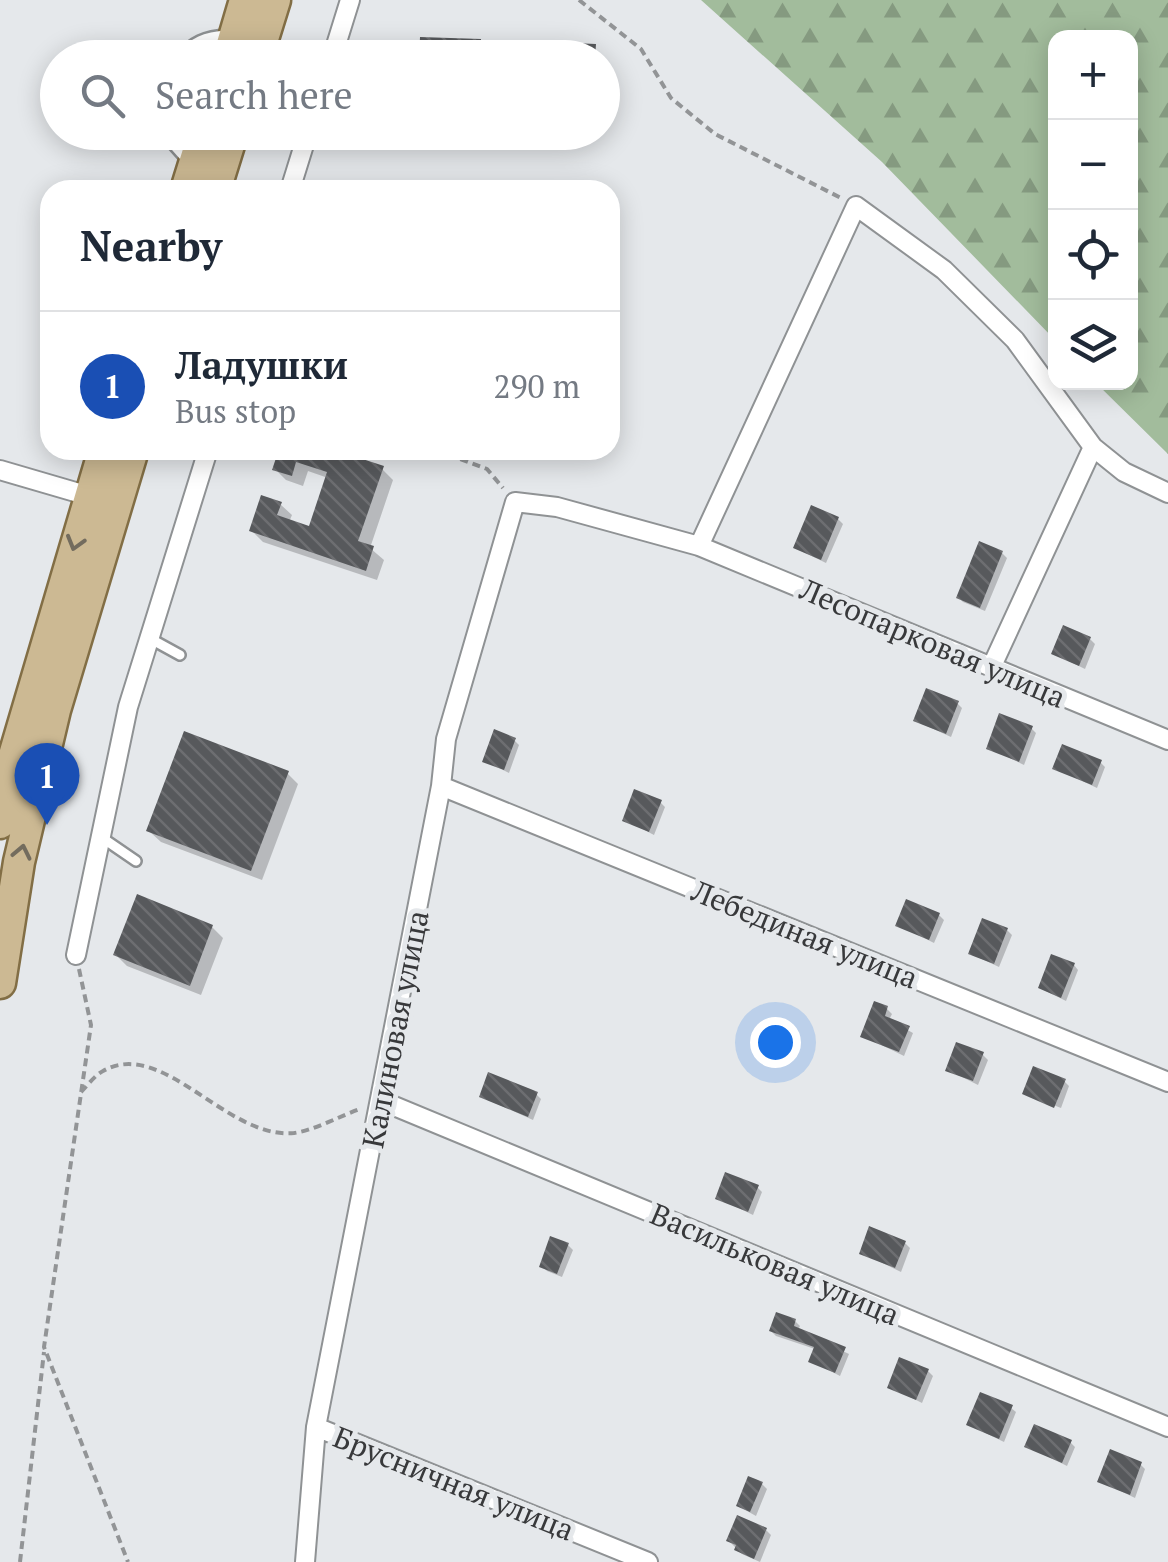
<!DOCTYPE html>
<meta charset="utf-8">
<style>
body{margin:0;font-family:"PT Serif",serif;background:#f6f6f7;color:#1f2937}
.controls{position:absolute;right:30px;top:30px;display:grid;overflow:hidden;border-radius:20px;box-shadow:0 5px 25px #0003}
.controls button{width:90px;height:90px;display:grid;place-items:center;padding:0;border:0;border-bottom:2px solid #e0e1e3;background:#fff;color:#1f2937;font:50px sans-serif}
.you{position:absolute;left:775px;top:1042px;width:35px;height:35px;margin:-25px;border:8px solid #fff;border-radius:50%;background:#1a73e8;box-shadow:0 0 0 15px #1a73e833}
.badge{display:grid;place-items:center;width:65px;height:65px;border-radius:50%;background:#d93025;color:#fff;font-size:32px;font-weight:700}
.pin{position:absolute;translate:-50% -82px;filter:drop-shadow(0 2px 5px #0008)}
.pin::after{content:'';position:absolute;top:52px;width:35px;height:30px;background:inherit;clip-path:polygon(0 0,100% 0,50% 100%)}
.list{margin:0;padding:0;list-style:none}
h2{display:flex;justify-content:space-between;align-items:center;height:130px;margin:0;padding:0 40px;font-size:42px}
h2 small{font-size:32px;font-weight:400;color:#747a83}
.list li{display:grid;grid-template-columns:65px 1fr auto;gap:30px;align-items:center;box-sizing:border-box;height:150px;padding:0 40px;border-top:2px solid #e0e1e3}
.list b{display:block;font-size:38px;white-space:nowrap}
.list p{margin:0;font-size:32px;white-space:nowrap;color:#747a83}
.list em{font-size:32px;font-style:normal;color:#747a83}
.icon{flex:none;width:55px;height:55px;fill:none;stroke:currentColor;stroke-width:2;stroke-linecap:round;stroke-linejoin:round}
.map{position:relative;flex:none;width:1168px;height:1562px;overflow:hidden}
.search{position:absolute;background:#fff;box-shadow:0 5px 25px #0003;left:40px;top:40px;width:580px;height:110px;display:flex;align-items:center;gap:25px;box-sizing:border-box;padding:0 35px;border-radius:55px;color:#747a83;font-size:38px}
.panel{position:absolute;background:#fff;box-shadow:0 5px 25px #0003;left:40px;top:180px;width:580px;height:280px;border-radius:30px}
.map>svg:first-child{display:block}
.forest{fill:url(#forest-firs)}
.shadow{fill:#0003}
.building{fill:url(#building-back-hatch)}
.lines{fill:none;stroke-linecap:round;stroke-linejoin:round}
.service-casing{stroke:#8f9294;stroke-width:14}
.minor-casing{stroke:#8f9294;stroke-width:22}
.primary-casing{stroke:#826e45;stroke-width:35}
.path{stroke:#929496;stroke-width:4;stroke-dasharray:8 5;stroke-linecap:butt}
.service{stroke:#fff;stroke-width:9}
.minor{stroke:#fff;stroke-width:18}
.primary{stroke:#ccb993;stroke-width:30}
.oneway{stroke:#736c5e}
.labels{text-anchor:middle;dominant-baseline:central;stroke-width:10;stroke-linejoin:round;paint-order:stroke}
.street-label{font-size:30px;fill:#38393b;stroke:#e5e8eb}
</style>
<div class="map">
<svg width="1168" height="1562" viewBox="0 0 1168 1562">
<defs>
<pattern id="forest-firs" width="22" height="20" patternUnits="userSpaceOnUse" patternTransform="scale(2.5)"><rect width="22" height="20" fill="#a2bc9c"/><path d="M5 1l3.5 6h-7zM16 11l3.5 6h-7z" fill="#859a80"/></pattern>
<pattern id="building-back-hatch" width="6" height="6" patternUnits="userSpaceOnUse" patternTransform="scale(2.5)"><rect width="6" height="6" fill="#57595c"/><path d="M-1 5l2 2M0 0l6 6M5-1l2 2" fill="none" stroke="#6d6e71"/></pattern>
</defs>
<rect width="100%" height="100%" fill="#e5e8eb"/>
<path class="forest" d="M 701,0 L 1168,0 L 1168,454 L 1096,383 L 1130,382 L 1130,38 L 1056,38 L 1055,340 L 882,162 Z"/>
<path class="shadow" d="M 480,41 L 488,49 L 488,58 L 422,58 Z
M 281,450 L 327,450 L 382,469 L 393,480 L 370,548 L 384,560 L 377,580 L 263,542 L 251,530 L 280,504 L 292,515 L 289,522 L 311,529 L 328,478 L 308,471 L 303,486 L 286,480 L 275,469 Z
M 838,519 L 843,524 L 826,563 L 795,548 Z
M 1002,553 L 1007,558 L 985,611 L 963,602 L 958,597 Z
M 1090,639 L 1095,644 L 1085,669 L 1054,654 Z
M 957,703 L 962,708 L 951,737 L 916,721 Z
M 1031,728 L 1036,733 L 1024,765 L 989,748 Z
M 514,740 L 519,745 L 509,773 L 485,761 Z
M 1100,762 L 1105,767 L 1097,788 L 1055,768 Z
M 287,773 L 298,784 L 262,880 L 161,842 L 149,831 Z
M 660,802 L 665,807 L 654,835 L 625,820 Z
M 939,915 L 944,920 L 934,943 L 898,925 Z
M 212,927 L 223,938 L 201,995 L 127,966 L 116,955 Z
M 1007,930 L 1012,935 L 999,967 L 971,954 Z
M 1074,965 L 1078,970 L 1066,1001 L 1040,988 Z
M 887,1009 L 892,1014 L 889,1020 L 913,1033 L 904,1056 L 863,1036 Z
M 983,1055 L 988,1060 L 978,1085 L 948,1070 Z
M 1064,1081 L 1069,1086 L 1061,1108 L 1025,1094 Z
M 536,1094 L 541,1099 L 533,1120 L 482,1097 Z
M 757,1187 L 762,1192 L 753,1215 L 718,1198 Z
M 905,1243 L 910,1248 L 901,1272 L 862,1253 Z
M 568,1245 L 573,1250 L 562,1277 L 547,1271 L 542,1266 Z
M 795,1321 L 800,1326 L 798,1330 L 849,1354 L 840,1376 L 811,1361 L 815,1349 L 776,1336 L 771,1331 Z
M 928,1371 L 933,1376 L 922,1403 L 890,1387 Z
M 1011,1408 L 1016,1412 L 1004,1442 L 969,1425 Z
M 1070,1442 L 1075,1447 L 1067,1466 L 1027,1446 Z
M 1140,1464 L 1145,1469 L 1135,1498 L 1100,1481 Z
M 762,1484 L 767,1489 L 756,1516 L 738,1506 Z
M 766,1530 L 771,1535 L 760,1562 L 742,1554 L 729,1541 Z"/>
<path class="building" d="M 420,37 L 481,39 L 481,58 L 419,58 Z
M 524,41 L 596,44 L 595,58 L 523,58 Z
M 270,450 L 335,450 L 384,466 L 358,541 L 374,546 L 366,571 L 249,531 L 261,495 L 282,502 L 277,515 L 309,526 L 327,472 L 296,462 L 292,476 L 272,470 L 277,455 Z
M 811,505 L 839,517 L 821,560 L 793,548 Z
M 979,541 L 1003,551 L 980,608 L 956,598 Z
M 1063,625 L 1091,637 L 1079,666 L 1051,654 Z
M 926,688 L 959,701 L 946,734 L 913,721 Z
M 999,713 L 1033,726 L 1019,762 L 986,749 Z
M 494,729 L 516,738 L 504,770 L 482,762 Z
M 184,731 L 289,771 L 251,871 L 146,831 Z
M 1062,744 L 1102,760 L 1092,785 L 1052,769 Z
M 634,789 L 662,800 L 649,832 L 622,821 Z
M 137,894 L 213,925 L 190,986 L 113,955 Z
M 906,899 L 940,913 L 929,940 L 895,926 Z
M 982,918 L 1008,928 L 994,964 L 968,954 Z
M 1051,954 L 1075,963 L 1061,998 L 1038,988 Z
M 874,1001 L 888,1006 L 885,1016 L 910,1026 L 899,1052 L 860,1037 Z
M 956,1042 L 984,1052 L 973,1081 L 945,1071 Z
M 1033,1066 L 1066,1079 L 1054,1108 L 1022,1094 Z
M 488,1072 L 538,1092 L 528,1117 L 479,1097 Z
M 725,1172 L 759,1185 L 748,1212 L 715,1199 Z
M 869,1226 L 906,1241 L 895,1268 L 859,1254 Z
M 550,1236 L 569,1243 L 557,1274 L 539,1267 Z
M 776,1312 L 796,1319 L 794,1326 L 846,1347 L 835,1373 L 808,1362 L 814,1347 L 769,1331 Z
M 899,1357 L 929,1369 L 916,1400 L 887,1388 Z
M 980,1392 L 1013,1405 L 999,1439 L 966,1425 Z
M 1034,1424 L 1072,1440 L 1062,1463 L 1024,1447 Z
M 1110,1449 L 1142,1462 L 1130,1495 L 1097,1482 Z
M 748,1476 L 763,1482 L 750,1512 L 736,1506 Z
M 737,1515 L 767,1528 L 754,1559 L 734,1550 L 736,1545 L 726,1541 Z"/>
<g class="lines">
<defs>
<path id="service" d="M 178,58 C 193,42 205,36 227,35
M 162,132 L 187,160
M 149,638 L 180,655
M 101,837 L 136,861"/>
<path id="minor" d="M 332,58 L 350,0
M 290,190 L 308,132
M 0,470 L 89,496
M 699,546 L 856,206 L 944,270 L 1015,340 L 1093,447 L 1124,472 L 1168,493
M 991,668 L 1093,447
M 441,786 L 1168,1082
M 76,955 L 128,707 L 208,450
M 382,1101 L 1168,1427
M 316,1427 L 648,1562
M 305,1562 L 316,1427 L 441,786 L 446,739 L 515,502 L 557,507 L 699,546 L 1168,740"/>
<path id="primary" d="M 228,58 L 245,0
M 257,58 L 275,0
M 186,190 L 204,132
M 215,190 L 233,132
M 0,823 L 13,759 L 104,450
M 0,983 L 19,862 L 55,710 L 133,450"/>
</defs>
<use href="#service" class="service-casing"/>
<use href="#minor" class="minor-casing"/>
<use href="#primary" class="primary-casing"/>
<path class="path" d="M 579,0 L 641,49 L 671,98 L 715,134 L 843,199
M 436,450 L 487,469 L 503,488
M 79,969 L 91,1025 L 44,1347 L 128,1562
M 81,1092 C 88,1085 95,1075 103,1071 C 163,1037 227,1140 294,1133 C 315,1130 340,1116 360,1109
M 20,1562 L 44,1352"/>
<use href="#service" class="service"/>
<use href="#minor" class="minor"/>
<use href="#primary" class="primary"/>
</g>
<defs><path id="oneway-chevron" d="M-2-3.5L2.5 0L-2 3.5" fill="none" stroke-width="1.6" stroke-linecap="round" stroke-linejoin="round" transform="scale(2.5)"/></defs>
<g class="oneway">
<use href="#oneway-chevron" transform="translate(75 543) rotate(106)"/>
<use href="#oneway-chevron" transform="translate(22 852) rotate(-78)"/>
</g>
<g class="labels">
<g class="street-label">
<text transform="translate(933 643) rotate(23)">Лесопарковая улица</text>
<text transform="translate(805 934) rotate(22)">Лебединая улица</text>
<text transform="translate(395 1029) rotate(-79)">Калиновая улица</text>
<text transform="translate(775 1264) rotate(23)">Васильковая улица</text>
<text transform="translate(454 1483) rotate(22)">Брусничная улица</text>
</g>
</g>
</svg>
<div class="controls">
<button>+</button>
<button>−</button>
<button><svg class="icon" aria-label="locate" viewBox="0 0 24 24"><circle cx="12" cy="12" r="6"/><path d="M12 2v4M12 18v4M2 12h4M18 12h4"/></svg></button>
<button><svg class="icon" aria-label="layers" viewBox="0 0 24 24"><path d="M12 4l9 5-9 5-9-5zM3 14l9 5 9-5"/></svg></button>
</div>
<div class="you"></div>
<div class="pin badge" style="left:47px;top:825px;background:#1a4fb4">1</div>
<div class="search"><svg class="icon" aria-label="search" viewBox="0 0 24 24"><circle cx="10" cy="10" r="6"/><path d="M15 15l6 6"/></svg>Search here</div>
<section class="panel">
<h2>Nearby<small></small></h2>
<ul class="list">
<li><span class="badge" style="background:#1a4fb4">1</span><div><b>Ладушки</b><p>Bus stop</p></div><em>290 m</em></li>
</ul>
</section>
</div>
